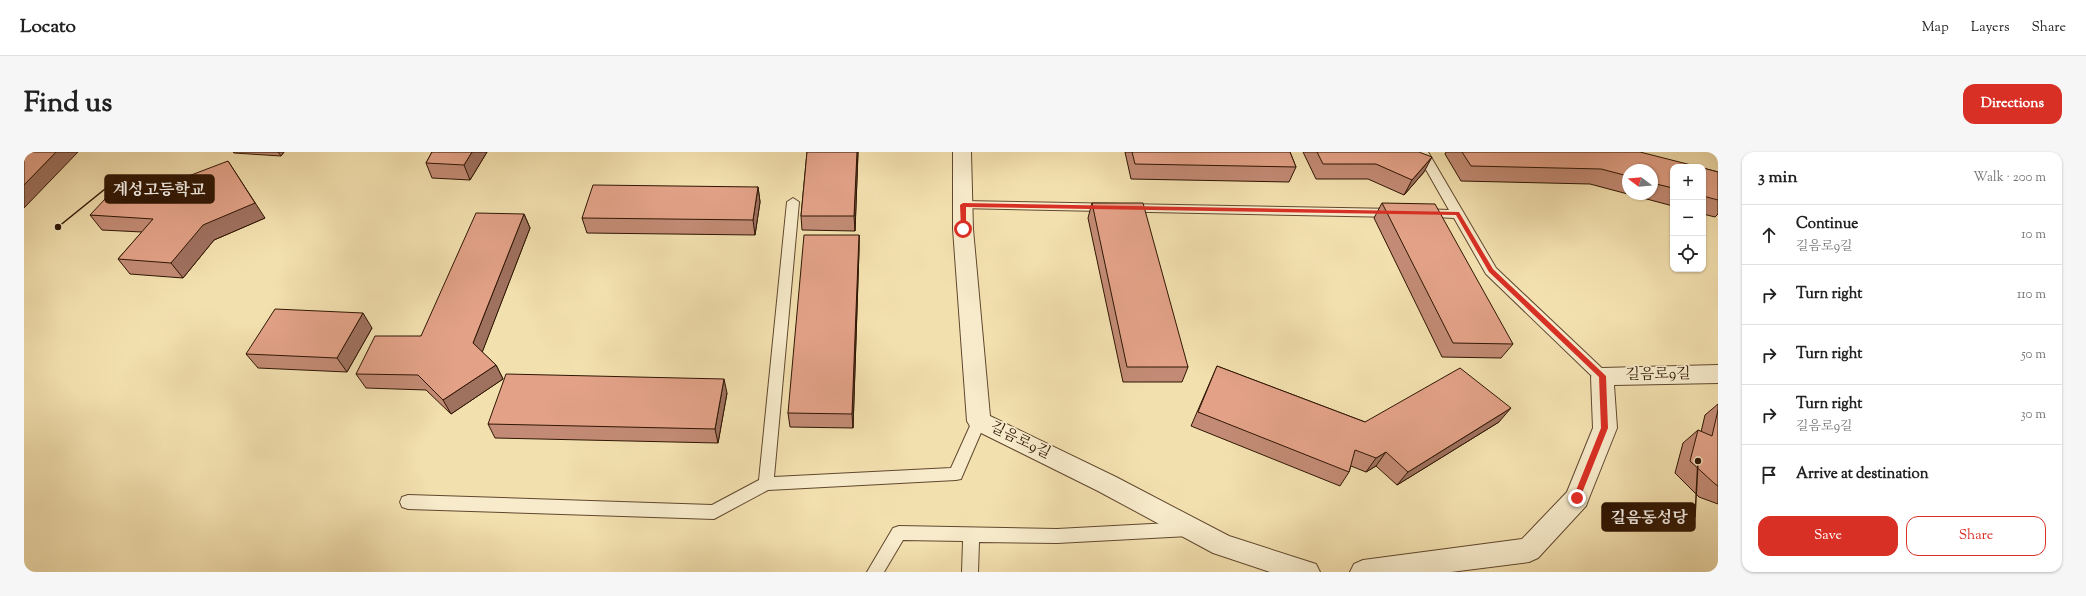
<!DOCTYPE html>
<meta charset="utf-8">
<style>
body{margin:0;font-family:"Sorts Mill Goudy","Noto Serif KR",serif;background:#f6f6f6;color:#222}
.controls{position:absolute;right:12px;top:12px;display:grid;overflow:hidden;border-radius:8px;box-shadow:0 1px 3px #0004}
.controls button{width:36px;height:36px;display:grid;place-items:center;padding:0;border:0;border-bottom:1px solid #e0e0e0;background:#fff;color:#222;font:20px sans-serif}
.compass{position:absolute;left:1598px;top:12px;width:36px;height:36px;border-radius:50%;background:#fff;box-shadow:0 1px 3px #0004;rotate:286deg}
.stop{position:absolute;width:12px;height:12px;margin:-9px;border:3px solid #d93025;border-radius:50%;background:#fff}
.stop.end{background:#d93025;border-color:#fff;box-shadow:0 1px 4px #0008}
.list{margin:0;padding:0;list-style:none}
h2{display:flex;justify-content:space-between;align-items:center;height:52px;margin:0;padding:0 16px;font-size:17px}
h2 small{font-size:13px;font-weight:400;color:#767676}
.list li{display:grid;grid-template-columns:26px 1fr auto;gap:12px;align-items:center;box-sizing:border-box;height:60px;padding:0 16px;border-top:1px solid #e0e0e0}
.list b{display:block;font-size:15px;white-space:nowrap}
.list p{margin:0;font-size:13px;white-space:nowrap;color:#767676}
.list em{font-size:13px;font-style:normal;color:#767676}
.actions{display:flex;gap:8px;padding:12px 16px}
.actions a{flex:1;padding:9px 0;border:1px solid #d93025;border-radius:12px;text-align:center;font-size:14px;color:#d93025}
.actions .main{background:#d93025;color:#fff}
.icon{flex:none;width:22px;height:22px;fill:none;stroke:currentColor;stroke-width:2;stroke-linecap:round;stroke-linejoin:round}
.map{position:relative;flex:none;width:1694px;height:420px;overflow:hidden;border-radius:12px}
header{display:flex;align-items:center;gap:24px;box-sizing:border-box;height:56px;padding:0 20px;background:#fff;border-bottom:1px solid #e0e0e0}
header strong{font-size:19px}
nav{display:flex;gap:22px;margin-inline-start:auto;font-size:14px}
.intro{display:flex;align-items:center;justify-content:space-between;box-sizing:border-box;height:96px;padding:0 24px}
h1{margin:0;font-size:28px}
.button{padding:10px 18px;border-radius:12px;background:#d93025;color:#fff;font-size:14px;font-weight:700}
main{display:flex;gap:24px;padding:0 24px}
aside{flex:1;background:#fff;border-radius:12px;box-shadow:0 1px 3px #0004}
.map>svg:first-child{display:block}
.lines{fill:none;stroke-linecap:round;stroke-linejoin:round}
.lane-casing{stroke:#60482e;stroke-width:2}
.street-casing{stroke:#60482e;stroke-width:2}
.lane{fill:#f7ebcb;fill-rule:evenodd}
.street{fill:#f7ebcb;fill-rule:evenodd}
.wall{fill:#c38b75;stroke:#2f1603;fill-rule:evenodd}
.shaded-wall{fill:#9f715f;stroke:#2f1603}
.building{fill:#e3a288;stroke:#2f1603}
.route{fill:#d93025}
.labels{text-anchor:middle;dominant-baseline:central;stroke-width:3.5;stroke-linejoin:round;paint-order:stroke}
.street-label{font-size:15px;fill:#2f1603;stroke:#f7ebcb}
.leader{fill:none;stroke:#2f1603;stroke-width:1.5}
.callout-dot{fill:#2f1603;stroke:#f7ebcb;stroke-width:1.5}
.callout{fill:#2f1603;stroke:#2f1603;stroke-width:1.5}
.callout-label{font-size:16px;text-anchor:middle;font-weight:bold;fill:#fff}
</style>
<header>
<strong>Locato</strong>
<nav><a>Map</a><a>Layers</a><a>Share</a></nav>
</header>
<div class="intro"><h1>Find us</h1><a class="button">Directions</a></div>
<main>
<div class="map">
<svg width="1694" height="420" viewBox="0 0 1694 420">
<rect width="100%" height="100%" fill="#f3e0af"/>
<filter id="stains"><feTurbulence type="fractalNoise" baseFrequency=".005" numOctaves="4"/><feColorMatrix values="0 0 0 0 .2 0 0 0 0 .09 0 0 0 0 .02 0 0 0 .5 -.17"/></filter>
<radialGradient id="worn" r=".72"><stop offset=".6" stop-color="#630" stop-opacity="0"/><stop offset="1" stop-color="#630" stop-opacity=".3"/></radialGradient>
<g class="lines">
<defs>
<path id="lane" d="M 1392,0 L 1404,0 L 1472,116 L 1583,221 L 1585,225 L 1583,229 L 1578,231 L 1573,229 L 1462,122 L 1430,66 L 1393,64 L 1391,61 L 1393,58 L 1397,57 L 1425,58 Z
M 769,46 L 775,50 L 750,325 L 927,316 L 950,265 L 955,263 L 960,265 L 962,269 L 937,327 L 932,328 L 744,338 L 690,367 L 384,357 L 378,355 L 376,350 L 378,345 L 384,343 L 688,353 L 735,328 L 763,50 Z
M 939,49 L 1373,57 L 1379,61 L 1373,65 L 935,56 L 933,53 L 935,50 Z
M 1165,370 L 1171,372 L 1173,377 L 1171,382 L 1165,384 L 1033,391 L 955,390 L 954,420 L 938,420 L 939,389 L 879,388 L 860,420 L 843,420 L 869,376 L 875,374 L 1033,377 Z"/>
<path id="street" d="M 929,0 L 947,0 L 949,77 L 966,264 L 1092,325 L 1205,384 L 1292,412 L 1296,420 L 1246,420 L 1189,401 L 1074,339 L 947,276 L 943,269 L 929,77 Z
M 1694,213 L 1694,231 L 1590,233 L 1593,276 L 1565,346 L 1562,354 L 1514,406 L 1505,410 L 1427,420 L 1326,420 L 1330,412 L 1339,408 L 1498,387 L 1543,340 L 1569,276 L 1567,225 L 1570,219 L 1578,216 Z"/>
</defs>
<use href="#lane" class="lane-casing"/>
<use href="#street" class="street-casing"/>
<use href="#lane" class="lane"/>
<use href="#street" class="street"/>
</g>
<path class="wall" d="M 209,0 L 260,0 L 257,4 L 210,1 Z
M 408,0 L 463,0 L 446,28 L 408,26 L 402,11 Z
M 783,0 L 834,0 L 831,79 L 778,78 L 777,64 Z
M 1101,0 L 1266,0 L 1272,15 L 1265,30 L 1107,27 Z
M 1279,0 L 1395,0 L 1400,20 L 1380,43 L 1344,27 L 1292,27 Z
M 1422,0 L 1616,0 L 1649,15 L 1649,54 L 1566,32 L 1437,29 L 1421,2 ZM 1604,18 L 1628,18 L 1628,42 L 1604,42 Z
M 1679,16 L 1694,20 L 1694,62 L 1691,65 L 1679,62 Z
M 734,35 L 736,50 L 731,83 L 563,81 L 558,66 Z
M 1068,51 L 1164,215 L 1158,230 L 1099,230 L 1064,66 Z
M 1358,51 L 1489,192 L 1477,206 L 1418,205 L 1350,66 Z
M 500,62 L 506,76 L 458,200 L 472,213 L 479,227 L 427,262 L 402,238 L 342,236 L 332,222 L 397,184 Z
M 66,63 L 241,66 L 190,88 L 159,126 L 106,122 L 94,107 L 118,80 L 78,78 Z
M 835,83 L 835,98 L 829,276 L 766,275 L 764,261 Z
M 348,176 L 323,220 L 234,216 L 222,202 Z
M 1193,214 L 1341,270 L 1475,270 L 1373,333 L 1352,314 L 1342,320 L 1327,314 L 1325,320 L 1316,334 L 1167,274 Z
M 703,241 L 694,291 L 471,286 L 464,272 Z
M 1694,252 L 1694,352 L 1675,345 L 1651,321 L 1659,291 L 1674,278 L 1677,280 L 1681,263 Z"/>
<path class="shaded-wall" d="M 32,0 L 54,0 L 0,56 L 0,33 Z
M 254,0 L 260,0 L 257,4 Z
M 448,0 L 463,0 L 446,28 L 440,13 Z
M 833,0 L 834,0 L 831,79 L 830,64 Z
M 1408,5 L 1400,20 L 1380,43 L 1388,28 Z
M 204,9 L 241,66 L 190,88 L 159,126 L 147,111 Z
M 734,35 L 736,50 L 731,83 L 729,68 Z
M 500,62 L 506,76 L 456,206 L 449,191 Z
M 835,83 L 835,98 L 829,276 L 828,262 Z
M 339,161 L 348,176 L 323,220 L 313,206 Z
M 472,213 L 479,227 L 427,262 L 419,248 Z
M 700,227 L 703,241 L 694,291 L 691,277 Z
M 1487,256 L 1475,270 L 1373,333 L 1384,320 Z
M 1362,300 L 1352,314 L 1342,320 L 1352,306 Z"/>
<path class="building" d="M 0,0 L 32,0 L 0,33 Z
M 408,0 L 448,0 L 440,13 L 402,11 Z
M 783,0 L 833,0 L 830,64 L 777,64 Z
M 1108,0 L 1266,0 L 1272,15 L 1111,12 Z
M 1293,0 L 1395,0 L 1408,5 L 1388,28 L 1352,12 L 1299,12 Z
M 1438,0 L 1616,0 L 1675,15 L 1649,15 L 1649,36 L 1628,31 L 1628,18 L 1604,18 L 1604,24 L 1577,17 L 1447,14 Z
M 204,9 L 231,51 L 179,73 L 147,111 L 94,107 L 129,67 L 66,63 L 97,30 L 141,33 Z
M 1679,16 L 1694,20 L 1694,48 L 1679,44 Z
M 569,33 L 734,35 L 729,68 L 558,66 Z
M 1068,51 L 1119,51 L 1164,215 L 1103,215 Z
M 1358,51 L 1411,52 L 1489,192 L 1429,191 Z
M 452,61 L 500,62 L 449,191 L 472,213 L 419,248 L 394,223 L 332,222 L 351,184 L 397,184 Z
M 780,83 L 835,83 L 828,262 L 764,261 Z
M 251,157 L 339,161 L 313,206 L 222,202 Z
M 1193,214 L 1341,270 L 1436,216 L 1487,256 L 1384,320 L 1362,300 L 1352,306 L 1331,298 L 1325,320 L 1174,260 Z
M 482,222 L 700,227 L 691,277 L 464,272 Z
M 1694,258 L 1694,334 L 1691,332 L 1666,309 L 1674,278 L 1688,284 Z"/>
<path class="route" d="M 939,51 L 1435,60 L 1469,117 L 1582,224 L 1584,276 L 1556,346 L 1553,349 L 1549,346 L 1577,276 L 1575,225 L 1465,120 L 1432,63 L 942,55 L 942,77 L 939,79 L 937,77 L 936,53 Z"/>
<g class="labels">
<g class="street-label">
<text transform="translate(1634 223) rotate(-1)">길음로9길</text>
<text transform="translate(996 289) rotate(26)">길음로9길</text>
</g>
</g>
<path class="leader" d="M34 75L81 37M1674 309L1671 365"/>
<g class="callout-dot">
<circle cx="34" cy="75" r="4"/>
<circle cx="1674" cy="309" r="4"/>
</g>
<g class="callout">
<rect x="81" y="23" width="109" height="28" rx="4"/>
<rect x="1578" y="351" width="93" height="28" rx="4"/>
</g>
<g class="callout-label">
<text x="135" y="43">계성고등학교</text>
<text x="1625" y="371">길음동성당</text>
</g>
<rect width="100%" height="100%" filter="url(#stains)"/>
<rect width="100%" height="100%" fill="url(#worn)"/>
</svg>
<div class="controls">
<button>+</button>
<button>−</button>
<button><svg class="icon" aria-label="locate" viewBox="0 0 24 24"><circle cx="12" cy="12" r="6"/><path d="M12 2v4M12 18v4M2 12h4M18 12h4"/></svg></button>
</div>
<svg class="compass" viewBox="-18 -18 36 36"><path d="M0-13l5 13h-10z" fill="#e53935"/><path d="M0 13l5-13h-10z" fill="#767676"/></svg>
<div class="stop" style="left:939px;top:77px"></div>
<div class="stop end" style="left:1553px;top:346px"></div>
</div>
<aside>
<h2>3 min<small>Walk · 200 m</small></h2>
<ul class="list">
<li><svg class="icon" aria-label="ahead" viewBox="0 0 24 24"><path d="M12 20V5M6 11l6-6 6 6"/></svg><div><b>Continue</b><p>길음로9길</p></div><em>10 m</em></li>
<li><svg class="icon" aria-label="right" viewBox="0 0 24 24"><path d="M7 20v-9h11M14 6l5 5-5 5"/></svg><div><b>Turn right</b></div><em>110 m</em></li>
<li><svg class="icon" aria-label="right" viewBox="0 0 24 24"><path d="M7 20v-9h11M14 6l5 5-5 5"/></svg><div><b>Turn right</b></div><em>50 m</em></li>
<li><svg class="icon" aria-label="right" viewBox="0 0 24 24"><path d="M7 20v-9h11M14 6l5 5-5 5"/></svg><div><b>Turn right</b><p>길음로9길</p></div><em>30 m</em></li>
<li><svg class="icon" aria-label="arrive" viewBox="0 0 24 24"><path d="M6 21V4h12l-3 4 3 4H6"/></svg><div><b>Arrive at destination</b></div></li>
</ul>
<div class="actions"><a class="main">Save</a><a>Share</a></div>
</aside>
</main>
